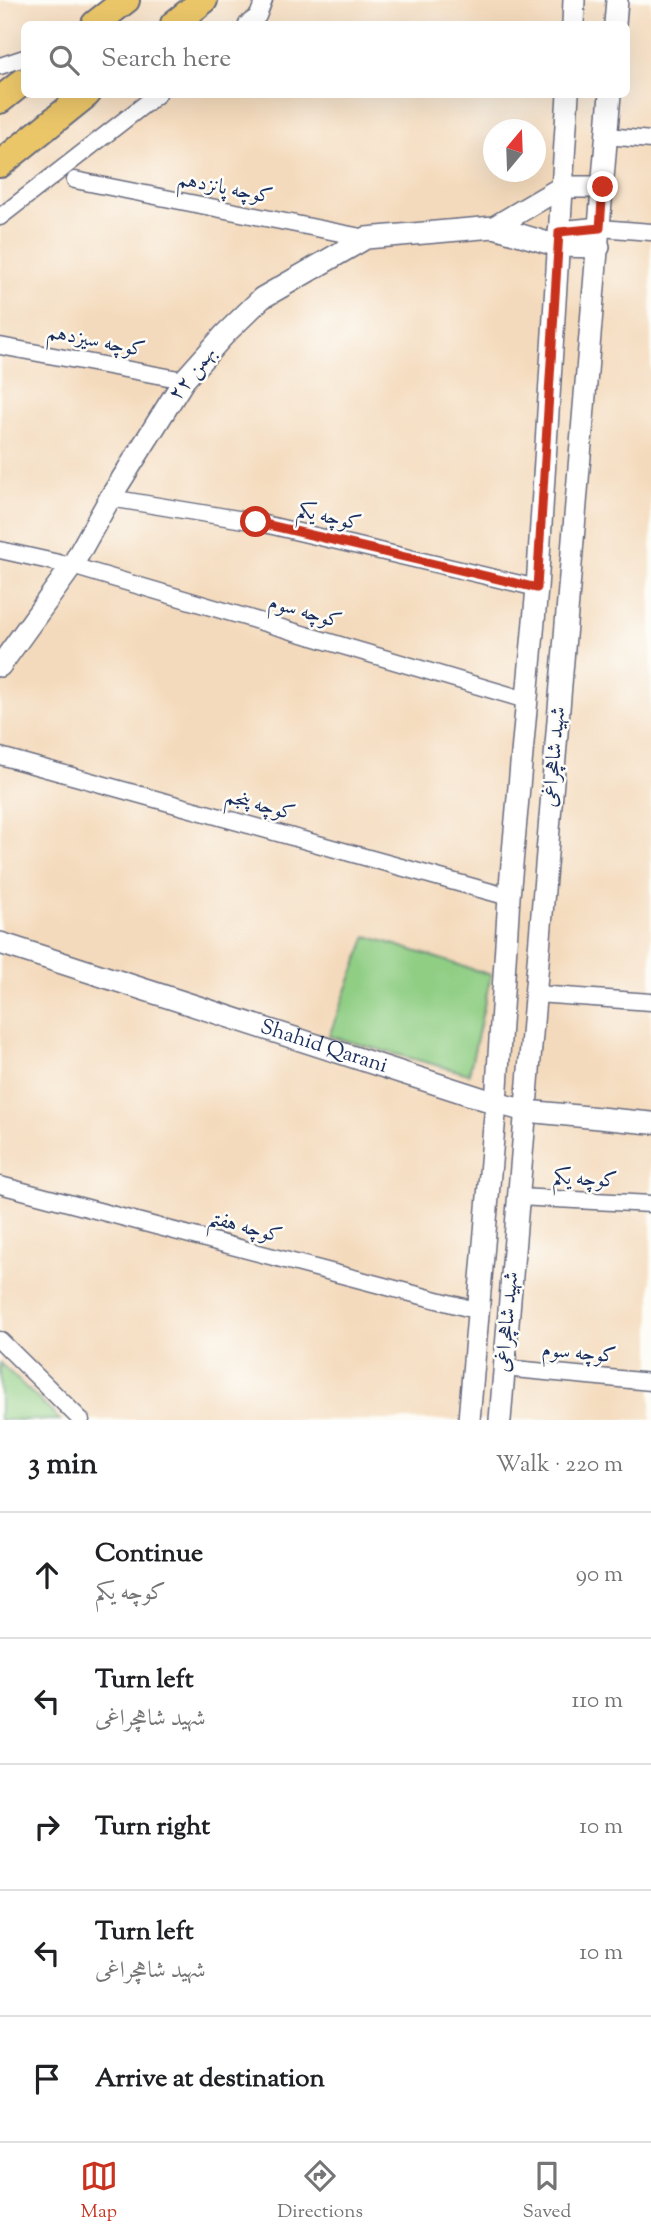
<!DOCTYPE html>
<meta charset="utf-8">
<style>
body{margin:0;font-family:"Sorts Mill Goudy",Amiri,serif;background:#f2f2f2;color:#202124}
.compass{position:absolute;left:483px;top:119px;width:63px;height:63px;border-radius:50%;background:#fff;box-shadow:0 7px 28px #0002;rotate:19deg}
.stop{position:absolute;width:21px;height:21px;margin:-16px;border:5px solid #c8321e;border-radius:50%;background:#fff}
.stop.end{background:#c8321e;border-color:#fff;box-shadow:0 2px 7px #0008}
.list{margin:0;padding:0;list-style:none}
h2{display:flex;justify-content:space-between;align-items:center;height:91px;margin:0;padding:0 28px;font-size:30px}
h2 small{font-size:23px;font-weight:400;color:#757577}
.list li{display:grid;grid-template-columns:46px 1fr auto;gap:21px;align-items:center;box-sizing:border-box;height:126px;padding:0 28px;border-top:2px solid #e0e0e0}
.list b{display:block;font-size:26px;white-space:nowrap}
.list p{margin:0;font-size:23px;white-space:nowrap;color:#757577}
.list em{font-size:23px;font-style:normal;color:#757577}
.icon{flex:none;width:38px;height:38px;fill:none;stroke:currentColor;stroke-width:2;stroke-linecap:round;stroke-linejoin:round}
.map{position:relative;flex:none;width:651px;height:1420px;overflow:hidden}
.search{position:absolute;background:#fff;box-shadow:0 7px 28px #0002;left:21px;right:21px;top:21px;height:77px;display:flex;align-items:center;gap:18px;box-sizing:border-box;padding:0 24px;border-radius:10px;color:#757577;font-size:26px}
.sheet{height:721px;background:#fff}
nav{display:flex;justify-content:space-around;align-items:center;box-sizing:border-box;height:98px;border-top:2px solid #e0e0e0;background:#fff;font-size:19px;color:#757577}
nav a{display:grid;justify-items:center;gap:4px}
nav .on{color:#c8321e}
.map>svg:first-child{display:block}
.green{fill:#90ce84;stroke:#567e71;stroke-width:2}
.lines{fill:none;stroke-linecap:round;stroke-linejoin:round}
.minor-casing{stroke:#676b7f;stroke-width:19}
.tertiary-casing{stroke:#676b7f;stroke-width:24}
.primary-casing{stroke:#676b7f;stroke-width:30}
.minor{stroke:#fff;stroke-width:16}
.tertiary{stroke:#fff;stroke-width:21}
.primary{stroke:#ebc669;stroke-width:26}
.route{stroke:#c8321e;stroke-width:9}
.labels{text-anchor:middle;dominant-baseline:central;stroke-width:5;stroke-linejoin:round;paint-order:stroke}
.street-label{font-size:21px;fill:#1b2f5e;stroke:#fdfcf7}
</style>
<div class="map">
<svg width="651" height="1420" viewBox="0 0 651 1420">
<rect width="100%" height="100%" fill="#fdfcf7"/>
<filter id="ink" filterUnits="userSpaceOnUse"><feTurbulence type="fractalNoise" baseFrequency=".0143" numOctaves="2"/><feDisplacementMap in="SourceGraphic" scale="14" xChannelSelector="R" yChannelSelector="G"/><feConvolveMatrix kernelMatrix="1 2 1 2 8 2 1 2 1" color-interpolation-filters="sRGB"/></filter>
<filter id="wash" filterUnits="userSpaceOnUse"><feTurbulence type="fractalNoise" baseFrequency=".00686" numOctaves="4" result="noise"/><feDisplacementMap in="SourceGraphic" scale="28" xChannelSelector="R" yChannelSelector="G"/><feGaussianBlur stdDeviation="1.57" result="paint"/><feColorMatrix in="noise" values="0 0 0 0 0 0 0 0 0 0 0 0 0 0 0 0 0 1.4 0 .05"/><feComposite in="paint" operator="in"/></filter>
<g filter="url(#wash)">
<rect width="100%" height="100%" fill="#f4dabc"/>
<path class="green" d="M 367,936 L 491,975 L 469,1074 L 329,1036 Z
M 0,1363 L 60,1420 L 0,1420 Z"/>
</g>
<g filter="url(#ink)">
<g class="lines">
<defs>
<path id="minor" d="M 247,24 L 258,16 L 264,0
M 0,66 L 24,58
M 607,136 L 651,140
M 75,180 L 366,238
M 0,217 L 158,94
M 600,228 L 651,232
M 0,346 L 184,380
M 110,498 L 256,522 L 537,588
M 0,550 L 72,566 L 526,700
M 0,756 L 509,897
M 536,994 L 651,1002
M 0,1185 L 479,1311
M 518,1197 L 651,1204
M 0,1340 L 81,1420
M 504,1368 L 651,1382"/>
<g id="tertiary">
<path d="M 573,24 L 574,0"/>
<path d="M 615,24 L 617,0"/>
<path d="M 559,232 L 600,228"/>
<path d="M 599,247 L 558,246 L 494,227 L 562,187 L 603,187"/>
<path d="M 0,666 L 72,566 L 110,498 L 184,380 L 225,334 L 262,298 L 366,238 L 494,227"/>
<path id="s1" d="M 0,943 L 496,1103 L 526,1111 L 651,1123"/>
<path d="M 469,1420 L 496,1103 L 509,897 L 537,588 L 568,94"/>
<path d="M 500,1420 L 610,94"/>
</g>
<path id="primary" d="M 95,24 L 126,0
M 174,24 L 204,0
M 0,100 L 24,81
M 0,164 L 87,94"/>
</defs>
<use href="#minor" class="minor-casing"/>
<use href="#tertiary" class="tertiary-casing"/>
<use href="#primary" class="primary-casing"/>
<use href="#minor" class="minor"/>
<use href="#tertiary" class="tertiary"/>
<use href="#primary" class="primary"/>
</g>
</g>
<g class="lines" filter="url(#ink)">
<path class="route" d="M 256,522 L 537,588 L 559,232 L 600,228 L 603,187"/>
</g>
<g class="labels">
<g class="street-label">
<text transform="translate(225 189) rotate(11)">کوچه پانزدهم</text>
<text transform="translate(96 342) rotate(11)">کوچه سیزدهم</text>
<text transform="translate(193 374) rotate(-52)">۲۲ بهمن</text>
<text transform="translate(329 518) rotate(13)">کوچه یکم</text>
<text transform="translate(305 613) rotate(16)">کوچه سوم</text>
<text transform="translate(555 757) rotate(-85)">شهید شاهچراغی</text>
<text transform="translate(260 806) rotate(15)">کوچه پنجم</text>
<text stroke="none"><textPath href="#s1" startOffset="340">Shahid Qarani</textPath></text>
<text transform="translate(585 1180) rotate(3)">کوچه یکم</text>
<text transform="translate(245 1228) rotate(15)">کوچه هفتم</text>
<text transform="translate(508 1322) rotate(-85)">شهید شاهچراغی</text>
<text transform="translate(579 1354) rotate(5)">کوچه سوم</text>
</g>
</g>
</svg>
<svg class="compass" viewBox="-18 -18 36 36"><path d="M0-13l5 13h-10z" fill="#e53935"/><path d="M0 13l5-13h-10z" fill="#757577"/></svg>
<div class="stop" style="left:256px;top:522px"></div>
<div class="stop end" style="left:603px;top:187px"></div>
<div class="search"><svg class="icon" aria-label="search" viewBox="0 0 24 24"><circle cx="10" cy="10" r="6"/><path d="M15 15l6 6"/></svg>Search here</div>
</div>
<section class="sheet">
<h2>3 min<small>Walk · 220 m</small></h2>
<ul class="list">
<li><svg class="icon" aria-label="ahead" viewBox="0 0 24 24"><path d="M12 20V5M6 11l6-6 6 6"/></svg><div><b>Continue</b><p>کوچه یکم</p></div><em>90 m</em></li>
<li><svg class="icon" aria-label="left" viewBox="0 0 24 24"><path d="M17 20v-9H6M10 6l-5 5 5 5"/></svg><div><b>Turn left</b><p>شهید شاهچراغی</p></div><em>110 m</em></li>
<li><svg class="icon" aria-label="right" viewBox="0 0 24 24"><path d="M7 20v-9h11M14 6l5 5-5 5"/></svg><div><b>Turn right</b></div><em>10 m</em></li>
<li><svg class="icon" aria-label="left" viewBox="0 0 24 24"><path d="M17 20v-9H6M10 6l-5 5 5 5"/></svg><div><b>Turn left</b><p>شهید شاهچراغی</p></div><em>10 m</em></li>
<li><svg class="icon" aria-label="arrive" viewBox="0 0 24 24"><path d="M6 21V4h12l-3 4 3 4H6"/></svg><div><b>Arrive at destination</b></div></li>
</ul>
</section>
<nav>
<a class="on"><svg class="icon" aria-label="map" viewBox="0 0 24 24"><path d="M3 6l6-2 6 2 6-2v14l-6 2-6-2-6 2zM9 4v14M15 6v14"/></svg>Map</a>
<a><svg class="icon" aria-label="directions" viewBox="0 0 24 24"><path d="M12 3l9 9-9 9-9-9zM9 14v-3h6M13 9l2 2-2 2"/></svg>Directions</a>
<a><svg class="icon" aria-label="saved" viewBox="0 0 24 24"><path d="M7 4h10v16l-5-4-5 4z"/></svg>Saved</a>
</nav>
